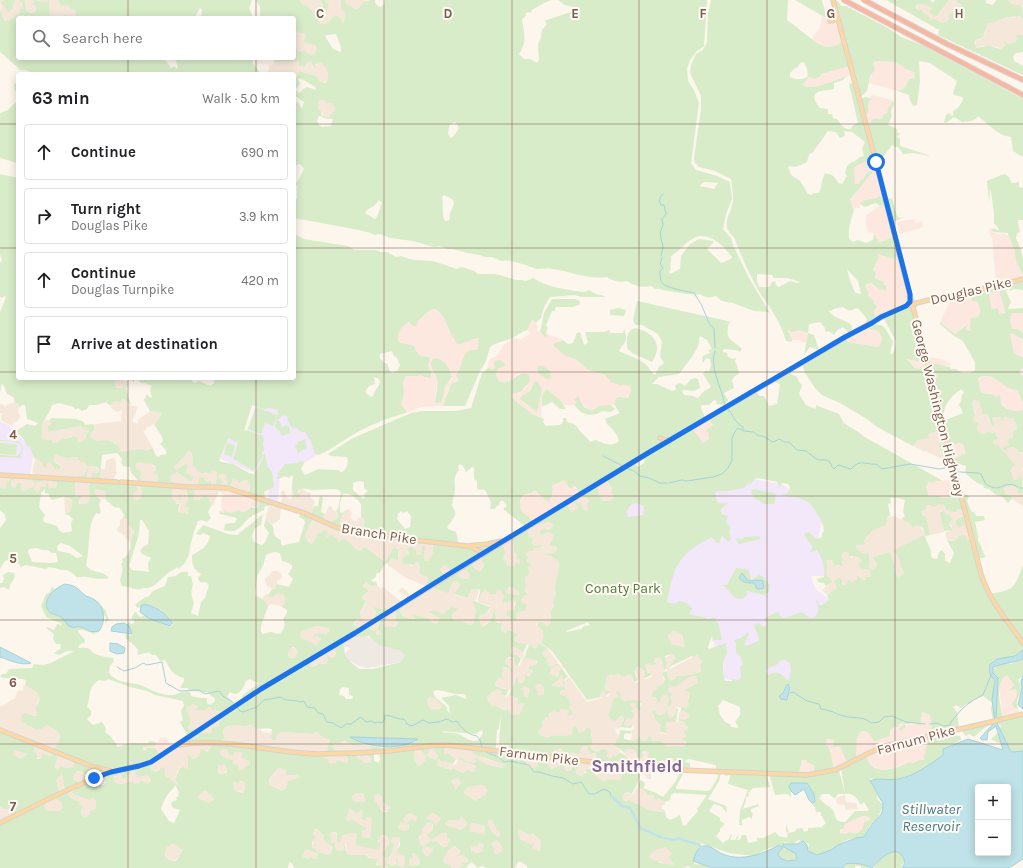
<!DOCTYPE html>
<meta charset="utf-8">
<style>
body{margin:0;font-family:Karla,sans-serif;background:#f6f6f6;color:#202124}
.controls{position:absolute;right:12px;bottom:12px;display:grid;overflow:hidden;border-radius:4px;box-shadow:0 2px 10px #0003}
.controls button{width:36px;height:36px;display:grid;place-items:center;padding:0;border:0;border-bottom:1px solid #e0e0e0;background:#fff;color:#202124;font:20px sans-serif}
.stop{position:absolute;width:12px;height:12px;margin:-9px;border:3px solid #1a73e8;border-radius:50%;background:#fff}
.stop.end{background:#1a73e8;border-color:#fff;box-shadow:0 1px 4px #0008}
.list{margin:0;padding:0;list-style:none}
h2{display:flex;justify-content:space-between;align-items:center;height:52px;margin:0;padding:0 16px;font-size:17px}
h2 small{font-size:13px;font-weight:400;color:#757577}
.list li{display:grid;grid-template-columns:26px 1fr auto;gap:12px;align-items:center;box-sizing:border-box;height:56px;margin:0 8px 8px;padding:0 8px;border:1px solid #e0e0e0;border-radius:4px}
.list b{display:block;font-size:15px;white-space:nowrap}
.list p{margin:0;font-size:13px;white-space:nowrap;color:#757577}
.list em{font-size:13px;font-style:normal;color:#757577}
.icon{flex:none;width:22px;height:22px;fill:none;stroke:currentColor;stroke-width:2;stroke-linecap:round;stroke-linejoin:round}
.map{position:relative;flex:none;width:1023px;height:868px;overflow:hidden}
.search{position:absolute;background:#fff;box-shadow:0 2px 10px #0003;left:16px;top:16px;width:280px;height:44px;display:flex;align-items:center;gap:10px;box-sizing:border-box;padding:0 14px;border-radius:4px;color:#757577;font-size:15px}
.panel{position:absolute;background:#fff;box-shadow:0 2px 10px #0003;left:16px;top:72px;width:280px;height:308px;border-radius:4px}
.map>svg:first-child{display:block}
.residential{fill:#f5e8da;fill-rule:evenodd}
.commercial{fill:#fde8e0;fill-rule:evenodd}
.industrial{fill:#efe9e4}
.education{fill:#f3e8fa}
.green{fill:#d8ecc9;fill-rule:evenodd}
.water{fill:#bfe3e8;stroke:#a5d3da;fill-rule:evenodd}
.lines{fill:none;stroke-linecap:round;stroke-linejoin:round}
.stream{stroke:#a5d3da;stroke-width:1}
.river{stroke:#bfe3e8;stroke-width:2.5}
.major-casing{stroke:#dad1cd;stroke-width:5.5}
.highway-casing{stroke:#dad1cd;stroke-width:6}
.major{stroke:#fbd9a5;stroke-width:3.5}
.highway{stroke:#f7b7a3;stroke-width:4}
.route{stroke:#1a73e8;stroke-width:5}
.grid{fill:none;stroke:#7a5c4d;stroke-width:1;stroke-opacity:0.55}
.labels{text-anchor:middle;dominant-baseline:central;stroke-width:4;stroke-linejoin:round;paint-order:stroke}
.street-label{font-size:14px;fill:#7a5c4d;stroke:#fffaf3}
.park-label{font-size:14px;fill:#537a41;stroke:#fffaf3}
.water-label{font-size:15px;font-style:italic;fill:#437c86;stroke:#fffaf3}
.district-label{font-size:18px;font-weight:bold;fill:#846695;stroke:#fffaf3}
.grid-label{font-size:13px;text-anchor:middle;font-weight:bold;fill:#7a5c4d;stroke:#fffaf3;stroke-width:4;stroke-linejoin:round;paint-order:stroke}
</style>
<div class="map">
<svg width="1023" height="868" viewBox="0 0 1023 868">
<rect width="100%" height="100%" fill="#fdf6ec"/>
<path class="residential" d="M 0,0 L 4,0 L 2,1 L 13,6 L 15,0 L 20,0 L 20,2 L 23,3 L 23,8 L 14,18 L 5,21 L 1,15 Z
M 25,0 L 34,0 L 36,11 L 28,13 Z
M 38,0 L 58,0 L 63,5 L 67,5 L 75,10 L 76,15 L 75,17 L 69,18 L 67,15 L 50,17 L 49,1 L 44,3 Z
M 299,0 L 318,0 L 322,2 L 323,10 L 322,12 L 317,14 L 311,9 L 302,4 L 299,2 Z
M 325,0 L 341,0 L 346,14 L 343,24 L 340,18 L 335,16 L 328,23 L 321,24 L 319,22 L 318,18 L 323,15 L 329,4 Z
M 345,0 L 367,0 L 359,8 L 355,9 L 344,3 Z
M 949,0 L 955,0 L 962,6 L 963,9 L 960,13 L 955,13 L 949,16 L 949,19 L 946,22 L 942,23 L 931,20 L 928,15 L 924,13 L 922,10 L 916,9 L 917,5 L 922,4 L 930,7 L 931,13 L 936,17 Z
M 1008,0 L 1023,0 L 1023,5 L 1018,6 L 1011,4 Z
M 1016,16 L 1022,17 L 1023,18 L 1023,35 L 1016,35 L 1017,40 L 1015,42 L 1008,44 L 1005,41 L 1006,45 L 1001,49 L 998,47 L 992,48 L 991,47 L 984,46 L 977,48 L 975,46 L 976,40 L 981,39 L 986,32 L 985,28 L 988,23 L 1004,18 L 1014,18 Z
M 294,31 L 306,34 L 306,38 L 304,41 L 315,45 L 317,49 L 314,54 L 311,55 L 298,52 L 294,44 Z
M 274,61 L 299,61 L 299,66 L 305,67 L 307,63 L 311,61 L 313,68 L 319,63 L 321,63 L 326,66 L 329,78 L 327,81 L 322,83 L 319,81 L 317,76 L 299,71 L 297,77 L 294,76 L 294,74 L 268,74 L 269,66 L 274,64 Z
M 320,100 L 324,100 L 327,104 L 331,103 L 335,107 L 335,110 L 328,117 L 325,117 L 318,109 L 318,103 Z
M 114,378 L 123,378 L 124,381 L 127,381 L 129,383 L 128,386 L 126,388 L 124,387 L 116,388 Z
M 122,399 L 126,400 L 131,406 L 135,406 L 137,407 L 137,409 L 132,421 L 138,424 L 138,419 L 145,415 L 150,411 L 162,413 L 158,421 L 150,426 L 151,427 L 147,427 L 146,430 L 143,431 L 153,448 L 147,451 L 145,450 L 122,452 L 118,452 L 116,443 L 109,441 L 97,441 L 90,437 L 91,433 L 95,431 L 95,424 L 121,421 L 122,410 L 117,412 L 110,407 L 115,401 L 120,402 Z
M 968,400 L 972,401 L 974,400 L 979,401 L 982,409 L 981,415 L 986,414 L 987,415 L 990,423 L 993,421 L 992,418 L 994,417 L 999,416 L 1001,420 L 999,423 L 1005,417 L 1015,419 L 1014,420 L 1016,422 L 1017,429 L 1013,431 L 1014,434 L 1008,446 L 1008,450 L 1009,448 L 1013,447 L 1017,449 L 1017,453 L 1023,453 L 1023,468 L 1022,469 L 1023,471 L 1023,481 L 1021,480 L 1022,478 L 1019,476 L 1017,480 L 1014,480 L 1012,479 L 1010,470 L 1013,467 L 1011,461 L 998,445 L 993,444 L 993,442 L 997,436 L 995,432 L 985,434 L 979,433 L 973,419 L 975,412 L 972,402 L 969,406 L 965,404 L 965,402 Z
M 0,403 L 5,406 L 5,409 L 6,406 L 9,404 L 15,402 L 19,405 L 18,413 L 20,415 L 20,418 L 17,422 L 14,422 L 12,426 L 1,420 L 2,413 L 0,413 Z
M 45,420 L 50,421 L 48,432 L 82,426 L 89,430 L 85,439 L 81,442 L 77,441 L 77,437 L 75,435 L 64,439 L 58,443 L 54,443 L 52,441 L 43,439 L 41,435 L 43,423 Z
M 937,432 L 939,434 L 946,435 L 947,440 L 941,440 L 940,452 L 943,457 L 951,457 L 953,464 L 925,451 L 923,452 L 921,450 L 913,446 L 918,440 L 928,438 L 928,435 L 930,433 Z
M 189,451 L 192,453 L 193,466 L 209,474 L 212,471 L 217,472 L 216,486 L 220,489 L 214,503 L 215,504 L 211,506 L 209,498 L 205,497 L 199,500 L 194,500 L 193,496 L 195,495 L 194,492 L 186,493 L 188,498 L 185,507 L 189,508 L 189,511 L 187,514 L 178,513 L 181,503 L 176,504 L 172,499 L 173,483 L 170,480 L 171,476 L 177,472 L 191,482 L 193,480 L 193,476 L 186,472 L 188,468 L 184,464 L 176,470 L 174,467 L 185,456 L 186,453 ZM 199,478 L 205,479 L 208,482 L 211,480 L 211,486 L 197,487 Z
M 54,455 L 67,458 L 77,457 L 81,461 L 84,462 L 88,467 L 84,475 L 82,476 L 86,480 L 89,466 L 98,468 L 98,474 L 92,474 L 89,487 L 90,496 L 88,503 L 80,504 L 79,500 L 80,498 L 75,497 L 75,480 L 55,482 L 57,483 L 56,488 L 49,488 L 48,484 L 45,487 L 40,487 L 40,490 L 37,492 L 35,492 L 32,488 L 24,491 L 21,490 L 21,485 L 14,488 L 11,485 L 11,481 L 14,476 L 33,477 L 32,480 L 39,483 L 40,481 L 33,477 L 34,473 L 32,473 L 35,459 L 42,461 L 45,466 L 46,463 L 49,462 L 54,467 L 60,467 L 61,466 L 58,463 L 53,461 Z
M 114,458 L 116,461 L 116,471 L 117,473 L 115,475 L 114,482 L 100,481 L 101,469 L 105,469 L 106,461 L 108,459 Z
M 138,462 L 150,463 L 155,467 L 156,471 L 153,474 L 156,474 L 158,480 L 157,483 L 141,488 L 142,495 L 140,499 L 135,500 L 134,498 L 133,495 L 135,492 L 136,484 L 140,481 L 141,475 L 136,469 L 136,464 Z
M 220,474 L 226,475 L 227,488 L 222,487 L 218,477 Z
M 0,475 L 11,475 L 11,478 L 6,484 L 5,489 L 0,487 Z
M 233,479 L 238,481 L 240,483 L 246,480 L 249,481 L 253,494 L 265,498 L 264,500 L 258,502 L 259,504 L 257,507 L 250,506 L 252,499 L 230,488 Z
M 606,479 L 614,496 L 609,501 L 604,501 L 598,496 L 598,488 L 596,485 Z
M 1011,485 L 1018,489 L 1017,493 L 1020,494 L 1023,493 L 1023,506 L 1012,499 L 1013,497 L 1006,494 L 1004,487 Z
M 302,488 L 305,491 L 310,493 L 311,498 L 315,501 L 310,516 L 281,506 L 280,519 L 274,524 L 269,524 L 267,522 L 266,515 L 271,502 L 280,505 L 283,497 L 281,495 L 281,492 L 283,490 L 285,491 L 286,497 L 290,499 L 292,497 L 291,489 L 294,495 L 300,494 L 298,490 Z
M 95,489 L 105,491 L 106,498 L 105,499 L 97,497 L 95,491 Z
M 581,494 L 587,498 L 589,501 L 588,509 L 584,510 L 582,507 L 577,503 L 576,504 L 578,508 L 577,510 L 573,512 L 570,511 L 565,504 Z
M 64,497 L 66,497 L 74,502 L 70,511 L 65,513 Z
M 940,504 L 943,504 L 944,508 L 956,512 L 963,504 L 966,517 L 964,516 L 961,517 L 955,521 L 957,525 L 968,523 L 972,539 L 966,540 L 959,536 L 957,540 L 947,541 L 945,532 L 952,530 L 952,526 L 949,524 L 950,514 L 947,515 L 944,510 L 941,514 L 944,532 L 930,535 L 927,522 L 923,516 L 922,511 L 926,509 L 926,506 Z
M 329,506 L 332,507 L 333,510 L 338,513 L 337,519 L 330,523 L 341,519 L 342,513 L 346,510 L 349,509 L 352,513 L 350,517 L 354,521 L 357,521 L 357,518 L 359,518 L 361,516 L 365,521 L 362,529 L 434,543 L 432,555 L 430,557 L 428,561 L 424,560 L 425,548 L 419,555 L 416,554 L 413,548 L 407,550 L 409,551 L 409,554 L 405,555 L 403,561 L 406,564 L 411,566 L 414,565 L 416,562 L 419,563 L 420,564 L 420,569 L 424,575 L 428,577 L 427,583 L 449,589 L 451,586 L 451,583 L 453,581 L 458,582 L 460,585 L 454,595 L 466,598 L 472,589 L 476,589 L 479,590 L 476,601 L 471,600 L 476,608 L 474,624 L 471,625 L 456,620 L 453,620 L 452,615 L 455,613 L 447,611 L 442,614 L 436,611 L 430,612 L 439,618 L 439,621 L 436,624 L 417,615 L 414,617 L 414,619 L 412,620 L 401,614 L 399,610 L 402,609 L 400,605 L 396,618 L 395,621 L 398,624 L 393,627 L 391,626 L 384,627 L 383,625 L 383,623 L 388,618 L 386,613 L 389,611 L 388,608 L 382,610 L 375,607 L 376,612 L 375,618 L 379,622 L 378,630 L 381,631 L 380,635 L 377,635 L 376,631 L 373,630 L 371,627 L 360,629 L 359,626 L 355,627 L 353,623 L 361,619 L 360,612 L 367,602 L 362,598 L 369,591 L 364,587 L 365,583 L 377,585 L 380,588 L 383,587 L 403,603 L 408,600 L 406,596 L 399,592 L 401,588 L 403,588 L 408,592 L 410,598 L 428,587 L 406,578 L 388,565 L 392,558 L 397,559 L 399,555 L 397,554 L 399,549 L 394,548 L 385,562 L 365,547 L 360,551 L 356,549 L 346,541 L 339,542 L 333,536 L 327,538 L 326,537 L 328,535 L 326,531 L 324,531 L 320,533 L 312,544 L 308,542 L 305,535 L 313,520 L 314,518 L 322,521 Z
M 894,516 L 909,523 L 911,526 L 914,528 L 915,526 L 920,526 L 924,532 L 925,536 L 895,550 L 899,559 L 901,567 L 904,573 L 899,577 L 897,576 L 894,571 L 895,561 L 889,552 L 876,556 L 874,561 L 877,566 L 871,570 L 869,567 L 870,563 L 869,554 L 862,553 L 856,548 L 857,545 L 862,544 L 872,531 L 878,528 L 882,527 L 887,518 Z
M 123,518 L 128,519 L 129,526 L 133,529 L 134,534 L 130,541 L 126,539 L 125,536 L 121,533 L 118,532 L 117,528 L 120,525 L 120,520 Z
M 536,522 L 537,525 L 548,522 L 553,524 L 553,526 L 550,530 L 546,530 L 545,528 L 539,531 L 541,535 L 548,532 L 554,535 L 554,538 L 550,542 L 556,548 L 557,550 L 554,553 L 545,554 L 545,555 L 551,556 L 559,562 L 558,574 L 554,589 L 556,593 L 553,602 L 554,604 L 551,608 L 550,624 L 547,627 L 543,623 L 538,621 L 536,625 L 542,629 L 545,634 L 544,638 L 536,649 L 524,643 L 516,642 L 514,639 L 517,635 L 511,629 L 509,629 L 505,633 L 501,630 L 502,624 L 495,621 L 496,616 L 495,613 L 496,608 L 490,622 L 485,624 L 482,627 L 481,621 L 479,619 L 480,615 L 489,612 L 490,606 L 477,602 L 482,593 L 485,590 L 489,592 L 490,594 L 496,594 L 497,590 L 502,590 L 504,597 L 504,604 L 512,599 L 515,600 L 516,602 L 514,604 L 514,610 L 510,611 L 507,616 L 514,621 L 518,612 L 526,609 L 526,606 L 520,600 L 523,596 L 528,595 L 525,591 L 526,586 L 525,578 L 528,575 L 528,569 L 532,563 L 527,562 L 528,557 L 526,556 L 526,553 L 530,551 L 533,551 L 534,548 L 543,547 L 543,545 L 534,546 L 532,543 L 533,539 L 536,537 L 529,538 L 528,535 L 529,532 L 527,527 Z
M 511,537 L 514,544 L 514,552 L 520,560 L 519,564 L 514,566 L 508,565 L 503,559 L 504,548 L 502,542 Z
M 844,552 L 849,553 L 849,558 L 855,556 L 858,557 L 862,561 L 862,570 L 865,569 L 869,570 L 871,576 L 870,577 L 864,580 L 857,575 L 857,579 L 851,582 L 848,580 L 846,585 L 841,582 L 836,584 L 837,589 L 827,595 L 822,590 L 832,582 L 830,578 L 826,574 L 826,562 L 827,560 L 832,560 L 834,566 L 842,565 L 844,560 L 842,554 Z
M 479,556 L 483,563 L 484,566 L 480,571 L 478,571 L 476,570 L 470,561 Z
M 444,565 L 447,565 L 451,573 L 445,576 L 440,569 Z
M 461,567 L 464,571 L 467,570 L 469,572 L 470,575 L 468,579 L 460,578 L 458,575 L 458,573 L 456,570 Z
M 272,571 L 277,571 L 282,574 L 281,579 L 277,581 L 277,587 L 273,589 L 267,586 L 265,581 L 265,578 L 268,576 L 270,575 Z
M 508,587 L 514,588 L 515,590 L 519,591 L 519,595 L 507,593 L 506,592 Z
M 266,594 L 268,594 L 267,595 L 276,594 L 283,595 L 285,597 L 285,603 L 281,606 L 270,604 L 268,607 L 263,601 L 263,597 Z
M 316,626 L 329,628 L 331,631 L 326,634 L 320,633 L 316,636 L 321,639 L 318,645 L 315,646 L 301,638 L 300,635 L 301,632 Z
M 673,631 L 679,632 L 681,634 L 685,647 L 684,647 L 671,644 L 668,635 Z
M 333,646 L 336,652 L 334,658 L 328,658 L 328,663 L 316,664 L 313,667 L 311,666 L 308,660 L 324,651 L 326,654 L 325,651 Z
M 512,646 L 515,646 L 524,654 L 523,658 L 526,659 L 528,658 L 535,659 L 537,664 L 536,665 L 529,666 L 529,669 L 533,672 L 531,676 L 526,675 L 522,683 L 519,683 L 518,679 L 515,679 L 510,691 L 504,688 L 499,688 L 495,684 L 499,678 L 503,679 L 501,671 L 502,667 L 510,669 L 511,672 L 514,671 L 505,662 L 507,658 L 514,657 L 517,665 L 520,666 L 523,658 L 516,654 L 514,656 L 510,652 Z
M288 653a5 5 0 1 1 10 0a5 5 0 1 1-10 0Z
M 547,648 L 558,662 L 552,667 L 546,662 L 546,660 L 549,657 L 545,658 L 542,653 Z
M 672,654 L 675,659 L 669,668 L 670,669 L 697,655 L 702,660 L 700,664 L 701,671 L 690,675 L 676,676 L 676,678 L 670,681 L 668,676 L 665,658 Z
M 658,658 L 660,658 L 663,664 L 665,671 L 661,673 L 664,680 L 663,684 L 659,686 L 653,697 L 658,700 L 661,702 L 661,696 L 666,695 L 668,696 L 669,701 L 671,700 L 667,690 L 670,685 L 674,686 L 679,684 L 690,677 L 695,676 L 697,678 L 698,683 L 685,690 L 689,692 L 690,694 L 687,701 L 689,704 L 686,708 L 676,707 L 675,715 L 670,718 L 668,715 L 666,706 L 665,706 L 666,712 L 664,714 L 659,715 L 656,713 L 655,709 L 652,710 L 661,725 L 660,733 L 667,734 L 666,722 L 675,722 L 677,723 L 678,721 L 684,722 L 688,727 L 687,730 L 684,731 L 687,736 L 684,740 L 687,745 L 683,747 L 667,747 L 662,741 L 652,741 L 648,737 L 647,740 L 643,741 L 641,740 L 640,736 L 634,741 L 631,740 L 632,736 L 631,730 L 633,730 L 634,725 L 631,724 L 626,726 L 624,723 L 627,717 L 632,719 L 633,714 L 630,704 L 634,703 L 636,704 L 640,711 L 642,702 L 634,700 L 623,702 L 618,696 L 611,707 L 608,716 L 614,720 L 620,716 L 623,717 L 624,719 L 622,722 L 620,728 L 615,729 L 617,734 L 620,735 L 620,738 L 613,745 L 620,751 L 616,756 L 613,755 L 610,757 L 607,757 L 606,754 L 608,752 L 598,752 L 592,750 L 590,746 L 592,744 L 592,734 L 586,729 L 579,733 L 576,726 L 573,730 L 572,734 L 565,736 L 557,736 L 548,738 L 540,735 L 538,731 L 543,727 L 542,723 L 545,719 L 548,718 L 551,712 L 554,710 L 565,709 L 569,710 L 568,715 L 572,713 L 569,707 L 571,704 L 566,694 L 562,696 L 560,694 L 563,688 L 558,686 L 551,687 L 559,677 L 562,677 L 564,682 L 569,677 L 587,702 L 602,698 L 600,694 L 602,692 L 604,691 L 607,697 L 610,695 L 609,691 L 607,691 L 605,688 L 607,677 L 611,674 L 618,673 L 622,677 L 627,674 L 630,674 L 636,683 L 639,681 L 635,669 L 638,667 L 644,670 L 645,679 L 652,677 L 650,673 L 646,673 L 645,665 L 649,663 L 654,666 L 656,664 L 654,659 Z
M 559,664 L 563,668 L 556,677 L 550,674 L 549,671 L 551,668 Z
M 538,684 L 540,684 L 544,688 L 544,694 L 542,696 L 540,696 L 537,693 L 535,688 Z
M 25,685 L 32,688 L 39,694 L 40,698 L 36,707 L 37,713 L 36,716 L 24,714 L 22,716 L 23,722 L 26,723 L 30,727 L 35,729 L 44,727 L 47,725 L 58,732 L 60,736 L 57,740 L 57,745 L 53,750 L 51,756 L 42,755 L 42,758 L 40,759 L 37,758 L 34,752 L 33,747 L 0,730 L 0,707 L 15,698 L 17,692 L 20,690 L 23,691 L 23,686 Z
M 525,685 L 530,689 L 528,698 L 523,697 L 519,690 Z
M 495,689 L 500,690 L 501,694 L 507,697 L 508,695 L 516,697 L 518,701 L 517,705 L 522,703 L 524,704 L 520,715 L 512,715 L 506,709 L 503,708 L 502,710 L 492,708 L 487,699 L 488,696 L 494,692 Z
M 430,697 L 435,698 L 441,705 L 440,709 L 430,711 L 427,706 L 427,703 Z
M 192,704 L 198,706 L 196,710 L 205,711 L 209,707 L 212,709 L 212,710 L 224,713 L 217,727 L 213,729 L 212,731 L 208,734 L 204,734 L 201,729 L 195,732 L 193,729 L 189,730 L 188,727 L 191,723 L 186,710 L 187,706 Z
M 680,711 L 688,713 L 690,716 L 685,721 L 678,719 Z
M 252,724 L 263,732 L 269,733 L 271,732 L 271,737 L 283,732 L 313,734 L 316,732 L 319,733 L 320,736 L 330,740 L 327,749 L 335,749 L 333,748 L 335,744 L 338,743 L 341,741 L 362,744 L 363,744 L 370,746 L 371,752 L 368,756 L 371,758 L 371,762 L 369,763 L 363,762 L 357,756 L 357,753 L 348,757 L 347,763 L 337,760 L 335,764 L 332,764 L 323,758 L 323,754 L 223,744 L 223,740 L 225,738 L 223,733 L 224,728 L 232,725 L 248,726 Z
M 181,743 L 210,743 L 211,748 L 208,752 L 201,749 L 200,756 L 195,759 L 192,759 L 188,755 L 188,768 L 187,769 L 181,767 L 177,772 L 175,779 L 178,784 L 176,785 L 176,783 L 171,781 L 170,778 L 167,778 L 160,769 L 154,772 L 151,771 L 150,769 L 150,762 Z
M 499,744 L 510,745 L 510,751 L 501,750 Z
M 434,745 L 438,755 L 436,760 L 430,758 L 427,755 L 430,750 L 429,746 Z
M 445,745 L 472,748 L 471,751 L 485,759 L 505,765 L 504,768 L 484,764 L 476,759 L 475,763 L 474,763 L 462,760 L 464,762 L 475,765 L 476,767 L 474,772 L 470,771 L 463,773 L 453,768 L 452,770 L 441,767 L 437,765 L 439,759 L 444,762 L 455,765 L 458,760 L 453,759 L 451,756 L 443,754 Z
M 583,746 L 588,746 L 592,753 L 596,755 L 595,763 L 591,765 L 582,776 L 576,774 L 578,761 L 573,761 L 570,771 L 564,769 L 564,763 L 565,760 L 570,756 L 571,752 L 580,752 Z
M 416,747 L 420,747 L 421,751 L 426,756 L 425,761 L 419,766 L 417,765 L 414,756 L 416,751 Z
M 222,749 L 227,749 L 234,755 L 234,752 L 243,752 L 242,758 L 249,761 L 249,767 L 243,770 L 239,769 L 233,764 L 233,760 L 225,758 L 220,754 L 220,751 Z
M 557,749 L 562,750 L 561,766 L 551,769 L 547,763 L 547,757 Z
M 626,749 L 635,750 L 635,754 L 631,754 L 629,757 L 623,753 Z
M 14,750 L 27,754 L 21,759 L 12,755 Z
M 57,753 L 71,758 L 70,761 L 74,763 L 75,765 L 73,767 L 65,768 L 63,766 L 59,770 L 56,769 L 55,766 L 58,759 L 56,756 Z
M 527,755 L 536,756 L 538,766 L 532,768 L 527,766 L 526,761 Z
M 670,758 L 674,759 L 673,770 L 667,769 L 661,762 L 663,760 L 669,760 Z
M 596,764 L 621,766 L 620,770 L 622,773 L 622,779 L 620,781 L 608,779 L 606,781 L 603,781 L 594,774 Z
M217.5 769a4.5 4.5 0 1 1 9 0a4.5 4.5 0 1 1-9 0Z
M 410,765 L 414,766 L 414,770 L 409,772 L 404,771 L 404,766 Z
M 131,768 L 134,768 L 148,775 L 151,782 L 148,784 L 145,784 L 140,781 L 139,784 L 136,785 L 133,783 L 133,781 L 118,785 L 114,782 L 113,777 L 116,776 L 119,773 L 122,778 L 127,778 Z
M 278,768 L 284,769 L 286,771 L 286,775 L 296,775 L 302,777 L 289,781 L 286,788 L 282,791 L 276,789 L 269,785 L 269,782 L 273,774 Z
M 641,769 L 652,769 L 651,779 L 647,779 L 645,775 L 642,774 Z
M 77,771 L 84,772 L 87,774 L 88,781 L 80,785 L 75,782 L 73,780 L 73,777 Z
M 62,774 L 64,783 L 63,787 L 66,791 L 61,794 L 56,780 Z
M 458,778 L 460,781 L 461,784 L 457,789 L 453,785 L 451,781 Z
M 233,782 L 244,782 L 245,786 L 244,792 L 235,791 L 232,785 Z
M 477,785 L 483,785 L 488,789 L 488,791 L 485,796 L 478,798 L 477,801 L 462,793 L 468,787 L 474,786 Z
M 637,787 L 649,794 L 654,795 L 655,797 L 665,802 L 665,805 L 662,805 L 662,809 L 665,810 L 665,812 L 652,811 L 637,804 L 623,799 L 624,794 L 627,792 L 633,795 Z
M 74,788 L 75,790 L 72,792 L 73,794 L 78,796 L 92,797 L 96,800 L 96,808 L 88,816 L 84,817 L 81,814 L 81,811 L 83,807 L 79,804 L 79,801 L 75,800 L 68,795 L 66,792 Z
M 204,791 L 211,795 L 214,801 L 209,803 L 198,798 L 200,794 Z
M 356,793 L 364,795 L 365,802 L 353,801 L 352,796 Z
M 379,794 L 383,798 L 381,801 L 390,807 L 388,812 L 384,811 L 382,813 L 374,800 L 374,796 Z
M 845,795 L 846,802 L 856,803 L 857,804 L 857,809 L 845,810 L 845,805 L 837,804 L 836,800 L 838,797 Z
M 56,797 L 57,800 L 61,802 L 62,808 L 60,811 L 47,811 L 43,803 Z
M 0,806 L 3,809 L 8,809 L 12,817 L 0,823 Z
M 350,809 L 356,814 L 361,810 L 363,811 L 361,819 L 365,821 L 367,817 L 372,818 L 373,819 L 371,828 L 370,838 L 362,837 L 362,831 L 363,829 L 363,825 L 356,823 L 352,818 L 350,821 L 346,819 L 348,810 Z
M 411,813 L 417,817 L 416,820 L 407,824 L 409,825 L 408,830 L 404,831 L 399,829 L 399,824 L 401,822 L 405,823 L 403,819 L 407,815 Z
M 433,813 L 441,818 L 436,825 L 432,820 L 429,820 L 426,818 L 429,815 Z
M 462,817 L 467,823 L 466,826 L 461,830 L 448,827 L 445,822 L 450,820 L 457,821 Z
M 488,820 L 492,820 L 500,831 L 499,837 L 489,829 L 487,823 Z
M 430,822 L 432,823 L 433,829 L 431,833 L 431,839 L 440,834 L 447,833 L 447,837 L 451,841 L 447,847 L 443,847 L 441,844 L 434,842 L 431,840 L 424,847 L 432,848 L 433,850 L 428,856 L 426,856 L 422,850 L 422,847 L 420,844 L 420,836 L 423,831 L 422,830 L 426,824 Z
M 472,823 L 485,826 L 485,835 L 468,832 L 469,825 Z
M 316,829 L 324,836 L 326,841 L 333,849 L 331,853 L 329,855 L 320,852 L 319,853 L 316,852 L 312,847 L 313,840 L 313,832 Z
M 520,830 L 528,834 L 532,834 L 541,841 L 542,848 L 540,851 L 532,849 L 533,843 L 531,844 L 520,839 L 518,831 Z
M 331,832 L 336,833 L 341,842 L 343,835 L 350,833 L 357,834 L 355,845 L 379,843 L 379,837 L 380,836 L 388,837 L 389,839 L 384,865 L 387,866 L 388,868 L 383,868 L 383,867 L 377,866 L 376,861 L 366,855 L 348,855 L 345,849 L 346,843 L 344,845 L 343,851 L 336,850 L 335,842 L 331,843 L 329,834 Z
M 393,837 L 400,838 L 398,850 L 405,855 L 405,861 L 403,867 L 397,865 L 397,859 L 393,866 L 386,863 L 394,847 L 395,844 L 391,842 Z
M 497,840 L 500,842 L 502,848 L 502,853 L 496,854 L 494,853 L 494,848 L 491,844 Z
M 479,843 L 484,844 L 482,852 L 477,853 L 470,851 L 471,846 L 478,847 Z
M165 852a8 8 0 1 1 16 0a8 8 0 1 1-16 0Z
M 453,846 L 461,851 L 459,857 L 461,855 L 464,855 L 467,857 L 468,860 L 464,863 L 464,865 L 459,868 L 451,868 L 451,867 L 443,862 L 444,856 Z
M 666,846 L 672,854 L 668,857 L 674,864 L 670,866 L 666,865 L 656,860 L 655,861 L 649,857 L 651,852 L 655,849 Z
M 307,849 L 318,854 L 317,859 L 312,857 L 308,859 L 303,857 L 305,850 Z
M 415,853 L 419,859 L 420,863 L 419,864 L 410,866 L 409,860 L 413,858 L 412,854 Z"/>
<path class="commercial" d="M 822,16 L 840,26 L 846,47 L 840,43 L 836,46 L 826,47 L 817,43 L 812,38 L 820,27 Z
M 875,61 L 896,62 L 910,71 L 914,72 L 915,77 L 914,78 L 909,79 L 905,88 L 898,91 L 869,83 L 873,71 L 875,69 L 873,64 Z
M 851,66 L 853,75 L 820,85 L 807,87 L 801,85 L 806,81 L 808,77 L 822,74 L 829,71 L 832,71 Z
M 872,95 L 892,100 L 890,106 L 888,107 L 887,114 L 882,119 L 879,118 L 868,128 L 864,113 L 867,113 L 867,107 Z
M 876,159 L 896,237 L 890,238 L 879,243 L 874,233 L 868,232 L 865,222 L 866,221 L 866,215 L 883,204 L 877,198 L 864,200 L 862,204 L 860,205 L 860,208 L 854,208 L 850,201 L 872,171 L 867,172 L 865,177 L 861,180 L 858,184 L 855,184 L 854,182 L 854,167 L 864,161 Z
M 914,219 L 915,223 L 922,221 L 923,227 L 900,234 L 897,222 Z
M 991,228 L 993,232 L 998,234 L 1005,234 L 1012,238 L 1018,267 L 1023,274 L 1023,278 L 998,285 L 1003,300 L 1005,312 L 1000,314 L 991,309 L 989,299 L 990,297 L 989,293 L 997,292 L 992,238 L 990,236 L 990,232 L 988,231 Z
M 878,254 L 893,259 L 900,256 L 913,305 L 878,320 L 874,315 L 874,301 L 868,296 L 865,287 L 867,284 L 872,283 L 875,287 L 886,286 L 883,285 L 881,282 L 874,278 L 873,270 L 878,259 Z
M 970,291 L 971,297 L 979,304 L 980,315 L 977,318 L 971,318 L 971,330 L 968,331 L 966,329 L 967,324 L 955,334 L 940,322 L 951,300 L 950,296 Z
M 435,309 L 444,316 L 449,332 L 456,339 L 457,344 L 479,338 L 477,350 L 461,364 L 457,377 L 459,382 L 451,384 L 443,406 L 421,407 L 406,413 L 406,410 L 401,405 L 404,392 L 403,382 L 406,376 L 422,375 L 431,372 L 426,357 L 420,356 L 416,351 L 415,346 L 399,342 L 397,335 L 402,326 L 409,322 L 418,323 L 419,320 L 429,311 ZM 443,360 L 451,373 L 452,379 L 445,387 L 442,401 L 435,403 L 437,380 L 434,372 Z
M 1020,312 L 1023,313 L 1023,333 L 1018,329 L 1012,329 L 1010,320 L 1012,313 Z
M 532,320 L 538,325 L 537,330 L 545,337 L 548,332 L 548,334 L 563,340 L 560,342 L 564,355 L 577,360 L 588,370 L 605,375 L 611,382 L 619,385 L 630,386 L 631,390 L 627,398 L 620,397 L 614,404 L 615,406 L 611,405 L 592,411 L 575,400 L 577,402 L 575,406 L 564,405 L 551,392 L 541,399 L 542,418 L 532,414 L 511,397 L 515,393 L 522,391 L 528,386 L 530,377 L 524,374 L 518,374 L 510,381 L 505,383 L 499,381 L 496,375 L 498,369 L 505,365 L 500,360 L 494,365 L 496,368 L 495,369 L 487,369 L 490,359 L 495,357 L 503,347 L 502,346 L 513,338 L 520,339 L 530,334 L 530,332 L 527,330 ZM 539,385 L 541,389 L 538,403 L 528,406 L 522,400 L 533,388 Z
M 868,326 L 870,329 L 880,331 L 882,334 L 882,343 L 878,347 L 848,342 L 846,339 Z
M 788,330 L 795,331 L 800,330 L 808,333 L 806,343 L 801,342 L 800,340 L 792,340 Z
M 1012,333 L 1023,339 L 1022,349 L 1023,358 L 1014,353 L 1010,336 Z
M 930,357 L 945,360 L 951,364 L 947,367 L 937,365 L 928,365 L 920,370 L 915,368 L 907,359 L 920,362 L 925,361 L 926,358 Z
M 986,376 L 993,377 L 1017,390 L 1023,402 L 1023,410 L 1016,412 L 1010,410 L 1001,405 L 996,397 L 992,394 L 981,393 L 978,378 Z
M 708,417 L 713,425 L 709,433 L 710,438 L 703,443 L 692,428 Z
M 951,441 L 963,444 L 966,453 L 952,460 L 947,442 Z
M 564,480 L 570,489 L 574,486 L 581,494 L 533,523 L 530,517 L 524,515 L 522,512 L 519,505 L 523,497 L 532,493 L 534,490 L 549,500 L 552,486 Z
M 957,480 L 960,497 L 941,498 L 940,496 L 930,496 L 927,495 L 927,487 L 926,486 L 928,482 L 935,483 L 934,481 Z
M 220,487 L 252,496 L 250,505 L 251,507 L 249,510 L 247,511 L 231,513 L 224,511 L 223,513 L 222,513 L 221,501 L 223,495 L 219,491 Z
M 1007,675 L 1014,684 L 1009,689 L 1015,689 L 1017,691 L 1016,698 L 1012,703 L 1014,708 L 1019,710 L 1020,714 L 1003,719 L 999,688 L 1002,680 Z
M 922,712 L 930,715 L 932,731 L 927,742 L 928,747 L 924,749 L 926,753 L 923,757 L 924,760 L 919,760 L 913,763 L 909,762 L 894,768 L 881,770 L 872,766 L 869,762 L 857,759 L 855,755 L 857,738 L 860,732 L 867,732 L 870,733 L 874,741 L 879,741 L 879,739 L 889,736 L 891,734 L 890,730 L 903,721 L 905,725 L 916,724 Z
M 165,737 L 173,747 L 161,755 L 157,751 L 150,748 L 147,748 L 146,751 L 143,750 L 143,747 L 155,744 L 155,742 L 158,742 L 160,738 Z
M 827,739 L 834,740 L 832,748 L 840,746 L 848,764 L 835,770 L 829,747 L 826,745 Z
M 643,751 L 649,752 L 654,764 L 661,765 L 661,762 L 665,763 L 667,765 L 667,769 L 635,768 L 632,760 L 629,757 L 631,754 L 636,754 Z
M 802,760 L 807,760 L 809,764 L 814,765 L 814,774 L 799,774 Z
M 864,816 L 869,817 L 870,820 L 860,832 L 853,834 L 849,832 L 846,834 L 840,833 L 844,825 L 855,819 L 863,817 Z"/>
<path class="industrial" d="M 357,634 L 402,648 L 413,663 L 400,662 L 368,668 L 359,666 L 345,658 L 345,653 L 350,649 L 349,647 L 344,647 L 338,644 Z"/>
<path class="education" d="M 256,404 L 272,404 L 310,434 L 316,456 L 291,471 L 280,475 L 278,504 L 268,500 L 270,476 L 253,472 L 220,459 L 228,438 L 244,440 Z
M 0,421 L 10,426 L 34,451 L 30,475 L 0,474 Z
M 749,478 L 784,485 L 798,496 L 817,503 L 822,522 L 816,547 L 822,556 L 825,576 L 811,576 L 814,586 L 818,591 L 831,600 L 787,714 L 741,681 L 722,679 L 726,645 L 715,646 L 714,642 L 712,641 L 709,618 L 680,620 L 617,639 L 590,627 L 587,620 L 578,611 L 556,606 L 560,578 L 627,499 Z"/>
<path class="green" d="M 4,0 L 15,0 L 13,6 L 13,9 L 8,12 L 1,2 Z
M 20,0 L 25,0 L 27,11 L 30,13 L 34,12 L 36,10 L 35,5 L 32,4 L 34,2 L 34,0 C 39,0 42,3 47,2 L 49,0 L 50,17 L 67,15 L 69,18 L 75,17 L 76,15 L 75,10 L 70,9 L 69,6 L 63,5 L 62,7 L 58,0 L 252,0 L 249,8 L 253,18 L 201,18 L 202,10 L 200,8 L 194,18 L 26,18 L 23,15 L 18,18 L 18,58 L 164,58 L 171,68 L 174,66 L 177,69 L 178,66 L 174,58 L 254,58 L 252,63 L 259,71 L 259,73 L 35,74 L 26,70 L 20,70 L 15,65 L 0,52 L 0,10 L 2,13 L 2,16 L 5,21 L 14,18 L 17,14 L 20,12 L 19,9 L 23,8 L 23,3 L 20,2 Z
M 256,0 L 299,0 L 302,4 L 307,6 L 317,14 L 322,12 L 323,9 L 322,2 L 318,0 L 325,0 L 329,4 L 326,13 L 318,18 L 319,22 L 321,24 L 328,23 L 335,15 L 340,18 L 343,23 L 346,14 L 341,8 L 341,0 L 345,0 L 345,3 L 355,9 L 359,8 C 363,1 367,0 375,0 L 375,3 L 379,7 L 382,6 L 385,3 L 385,0 L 551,0 L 544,3 L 532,10 L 531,12 L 526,13 L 525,17 L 522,19 C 524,35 528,40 519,54 L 524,59 L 530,59 L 537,63 L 539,60 L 538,44 L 541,38 L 542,30 L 547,24 L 545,21 L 543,21 L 574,11 L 572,7 L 565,5 L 558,0 L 707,0 L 704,46 L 697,51 L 690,60 L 687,69 L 688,81 L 694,90 L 699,103 L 691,163 L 696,170 L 717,176 L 730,182 L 732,199 L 726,214 L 723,229 L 731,238 L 733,245 L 749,278 L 771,315 L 768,312 L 754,311 L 733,303 L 726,302 L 720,300 L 716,296 C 710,298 705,298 700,294 C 692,296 677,292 668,291 C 663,291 660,288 655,289 L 651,286 C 643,288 634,286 627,281 C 621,283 612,281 607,277 C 588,280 570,271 552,269 C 547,268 542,269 537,269 C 529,267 510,258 502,261 L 491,257 L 485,257 L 480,255 L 468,253 L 452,249 L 448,249 L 440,246 L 434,247 L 413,241 L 390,238 L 380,234 L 374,235 L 371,233 L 359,230 L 294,218 L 294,199 L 297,199 C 298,195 296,191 298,186 L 294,184 L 298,181 L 304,169 L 300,164 L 294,165 L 294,111 L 296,108 L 294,102 L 298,102 L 302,109 L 304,102 L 294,95 L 294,76 L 297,77 L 299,71 L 317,76 L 319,81 L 325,83 L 327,81 C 330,75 327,66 321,63 L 316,64 L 314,69 L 311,61 L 307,63 L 305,67 L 299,66 L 299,61 L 290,62 L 282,61 L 280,62 L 274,61 L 275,58 L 294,58 L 294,44 L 298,52 L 304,51 L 311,55 L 314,54 L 317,49 L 315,45 L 306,43 L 303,41 L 306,38 L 306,34 L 294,31 L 294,18 L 283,16 L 279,18 L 260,18 L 260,7 ZM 336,34 L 341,47 L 341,52 L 333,49 L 325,36 L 327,35 ZM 299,78 C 305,80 310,84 315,87 L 316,90 L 307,87 L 303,89 L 301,92 L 299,93 L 295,90 L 300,84 L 298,80 ZM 320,100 L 324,100 L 327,104 L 331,103 L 335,107 L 335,110 L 328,117 L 325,117 L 321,114 L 321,111 L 318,109 L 318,103 ZM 320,116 L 324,118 L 333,119 L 331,126 L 322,127 L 319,125 L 317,121 L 318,117 ZM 454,122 L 456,123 L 459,128 L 453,137 L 451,138 L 448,134 C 449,129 448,124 454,122 ZM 705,182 L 718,183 L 714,189 L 700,186 L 702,183 ZM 444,195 L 452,199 L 454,202 C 454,208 448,213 450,219 L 447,221 L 445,221 C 441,215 444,204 442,197 ZM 379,200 L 382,203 C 379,208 380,214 375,219 L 365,213 L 368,209 L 374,206 ZM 699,236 C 714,235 724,247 732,257 L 731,259 L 721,263 L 707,249 L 713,243 L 713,241 L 699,239 L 690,244 L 681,256 L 680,269 L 670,274 L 669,272 L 671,269 C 669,264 672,261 671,256 C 681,250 688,239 699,236 Z
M 711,0 L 788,0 L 787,20 C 797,26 818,47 828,47 C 834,47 838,44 843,42 L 834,2 L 838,1 L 841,6 L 846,6 L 888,28 L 901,37 L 920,44 L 1023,99 L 1023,157 L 1013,151 L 1011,137 C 1008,136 1004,136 1001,134 C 995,131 984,121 978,116 L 977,118 L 971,121 L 962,122 L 954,117 L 946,123 L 944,122 L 946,115 L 949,113 L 952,116 L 953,115 L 953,111 L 958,108 L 963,100 L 962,97 L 954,95 L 953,93 L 957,81 L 930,63 L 919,61 L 920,82 L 917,105 L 913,106 L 910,100 L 909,95 L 898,91 L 905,88 L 909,79 L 914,78 L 915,77 L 914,72 L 910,71 L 895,62 L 875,61 L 873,64 L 875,69 L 870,77 L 867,91 L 861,97 L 861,99 L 865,97 L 872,98 L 869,101 L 868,107 L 869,110 L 868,113 L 864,114 L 868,128 L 872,120 L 875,118 L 882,119 L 884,114 L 887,114 L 888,107 L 890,106 L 892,100 L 894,104 L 891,111 L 892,115 L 888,125 L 897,129 L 897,132 L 900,134 L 897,137 L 900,139 L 900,146 L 931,156 L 913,153 L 902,154 L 902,152 L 898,147 L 895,147 L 892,145 L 881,160 L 877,163 L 876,159 L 872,160 L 869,163 L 867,161 L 854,167 L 855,184 L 858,184 L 861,180 L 864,178 L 867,172 L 872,171 L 872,173 L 850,200 L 854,210 C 851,220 848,228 849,239 L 853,242 L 858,240 L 866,243 L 873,240 L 874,233 L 879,243 L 890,238 L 896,237 L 900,256 L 893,259 L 878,254 L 878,259 L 873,270 L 876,273 L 874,278 L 884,282 L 883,285 L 886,285 L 886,291 L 879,289 L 871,283 L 867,284 L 865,287 L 869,293 L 868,296 L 874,301 L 874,304 L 877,306 C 872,312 874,314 878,320 L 873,323 L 877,325 L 881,325 L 885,328 L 893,342 L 890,352 L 891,355 C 895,352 896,345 896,341 L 883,317 L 912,305 L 910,295 L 914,300 L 919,301 L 920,303 L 916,308 L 915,314 L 926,360 L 920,362 L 907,359 L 915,368 L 920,369 C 931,362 935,363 947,367 L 950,367 L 951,369 L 956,369 L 962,373 L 971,373 L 975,370 L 975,362 L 962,340 L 954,336 L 940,324 L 940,322 L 955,334 L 968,324 L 966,329 L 968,331 L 971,330 L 970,329 L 971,318 L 978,317 L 980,312 L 979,304 L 976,301 L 972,301 L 970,291 L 996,286 L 997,292 L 989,293 L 991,309 L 998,308 L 999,314 L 1005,313 C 1004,302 1000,296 998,285 L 1023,278 L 1023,290 L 1014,289 L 1011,291 L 1009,289 L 1006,291 L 1011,302 L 1008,309 L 1023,308 L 1023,313 L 1012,313 L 1010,320 L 1012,329 L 1018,329 L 1023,333 L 1023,339 L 1016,336 L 1014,334 L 1012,333 L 1010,335 L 1014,353 L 1023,358 L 1023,368 L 1019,372 L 1023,376 L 1023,402 L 1017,390 C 1002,390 996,370 978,378 L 981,393 L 992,394 L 996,397 L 1000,395 L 1001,405 C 1007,409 1014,413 1023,410 L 1023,453 L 1020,452 L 1018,454 L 1017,449 L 1013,447 L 1009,448 L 1006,451 L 1002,448 L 1009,445 L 1008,440 L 1013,437 L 1013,431 L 1017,429 L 1016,422 L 1013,421 L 1015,419 L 1005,417 L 999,423 L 999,422 L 1001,420 L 1000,417 L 994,417 L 992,418 L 994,424 L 993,426 C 989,423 990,416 986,414 L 981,415 L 982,409 L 980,406 L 979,401 L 974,400 L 972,402 L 975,415 L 973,419 L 974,422 L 978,423 L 977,428 L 979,433 L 985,434 L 988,432 L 992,433 L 995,432 L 998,439 L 993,441 L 993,444 L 998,445 L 1015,465 L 1010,470 L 1014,480 L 1017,480 L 1019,476 L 1022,478 L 1023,493 L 1020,494 L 1017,493 L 1018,489 L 1011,485 L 1009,487 L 1006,486 L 1004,489 L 1006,494 L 1013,497 L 1008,503 L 1002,496 L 996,495 L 989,489 L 984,488 L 983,485 L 977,483 L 966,474 L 965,473 L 966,466 L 959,464 L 953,465 L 952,460 L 966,453 L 963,444 L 958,443 L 956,445 L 951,441 L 948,442 L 951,457 L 946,459 L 943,459 L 939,445 L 941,440 L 947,440 L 945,435 L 939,434 L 937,432 L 930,433 L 928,435 L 929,438 L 918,440 L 913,446 L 877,427 L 867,419 L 840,403 L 822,395 L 815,388 L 805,373 L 802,364 L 846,339 L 848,342 L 878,347 C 884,341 882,337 879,331 L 869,329 L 868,326 L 869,325 L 866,321 L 867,319 L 858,308 C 850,310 851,313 843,307 L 834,309 L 831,311 L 828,310 C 834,320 845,318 852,326 L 851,332 L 848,332 L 843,327 C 838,331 839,327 834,335 L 829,331 L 827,332 L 825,331 L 825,328 L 820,322 L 809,324 L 808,333 L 814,335 L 819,350 L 810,347 L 804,355 L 808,333 L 800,330 L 793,332 L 788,330 L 792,340 L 791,342 L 786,341 C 782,327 775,315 767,303 C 765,300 762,297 760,293 C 750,276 741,256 734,237 C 718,224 733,214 733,198 C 733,192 732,185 731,179 L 715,171 L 699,167 L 695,163 L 694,158 L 701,109 L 701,96 L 690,73 L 691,65 L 696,54 L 703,50 L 707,42 L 708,13 ZM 803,62 C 806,64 809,73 807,77 C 801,80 796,80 790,77 L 790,73 L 795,68 L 798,67 L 800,63 ZM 851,66 L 855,82 L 849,84 L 858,123 L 853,125 L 851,129 C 843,130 841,124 837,119 L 833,118 L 832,114 L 828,114 L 828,109 L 820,108 C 818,105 816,103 815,100 C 811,89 828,91 834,89 L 834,83 L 843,80 L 846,77 C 832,80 814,91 802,85 L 806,81 L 808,77 L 815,79 L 819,77 L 821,74 L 829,72 L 829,71 L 832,71 ZM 828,131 L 836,132 L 840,138 L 845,136 L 844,131 L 852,132 L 865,142 L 864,145 L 862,148 L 864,156 L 860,157 L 854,162 L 852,162 L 847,166 L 845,173 L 847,176 L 842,184 L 838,183 C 836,178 832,173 825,174 C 821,180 822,187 819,193 L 814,193 L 811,195 L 808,194 L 800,181 L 791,175 L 788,167 L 790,166 L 796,167 L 807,162 L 809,154 L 813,152 ZM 847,269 L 858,281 L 861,294 L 856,293 C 853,290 848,274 847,269 ZM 757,274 L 773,275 L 773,278 L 788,278 L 800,282 L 797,283 L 790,281 L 779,287 L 776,285 L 775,281 L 772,282 L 769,287 L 759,287 L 757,281 ZM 961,389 L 964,392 L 962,395 L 961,402 L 958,405 L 960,406 L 963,413 L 946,420 C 939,408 952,396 961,389 Z
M 795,0 L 822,0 L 826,16 L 824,17 Z
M 886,0 L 930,0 L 933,3 L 935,0 L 949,0 L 936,17 L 929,12 L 931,9 L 930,7 L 922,4 L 916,5 L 916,9 L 922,10 L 924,13 L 928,15 L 931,20 L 935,19 L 942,23 L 946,22 L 949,19 L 949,14 L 954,12 L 960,13 L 962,11 L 962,6 L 957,2 L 955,0 L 986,0 L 986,3 L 993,5 L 996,0 L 1008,0 C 1010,5 1018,6 1022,5 L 1023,18 L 1019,16 L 1004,18 L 992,23 L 988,23 C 983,30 988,37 976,40 L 974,43 L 977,48 L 988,46 L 1001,49 L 1006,45 L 1004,42 L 1005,41 L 1008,44 L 1015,42 L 1017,40 L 1016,35 L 1023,35 L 1023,52 L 1016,53 L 1013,56 L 1014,61 L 1023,66 L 1023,75 L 938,35 L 939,30 Z
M 18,82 L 18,163 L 0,158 L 0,113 L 8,110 L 16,102 L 18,94 L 15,91 L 14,84 Z
M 0,174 L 18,178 L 18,378 L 114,378 L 116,388 L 122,388 L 125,386 L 131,405 L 124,399 L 122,399 L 121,404 L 120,402 L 115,401 L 110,406 L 106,402 L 97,405 L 89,405 L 87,409 L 82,411 L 78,408 L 75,410 L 74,407 L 59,403 L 52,405 C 50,415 38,423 43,434 L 41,435 L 43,439 L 51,440 L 54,443 L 58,443 L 62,438 L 64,439 L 72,437 L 73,435 L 77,437 L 78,442 L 81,442 L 85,439 L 89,430 L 83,428 L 82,426 L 48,432 L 48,426 L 51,424 L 49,420 L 52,418 L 77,419 L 84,422 L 85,425 L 94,424 L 95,430 L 91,433 L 90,437 L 97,441 C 106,440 115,440 120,449 L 119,452 L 142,449 L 147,451 L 153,448 L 155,454 L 158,457 L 161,455 L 166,454 L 166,450 L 160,444 L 163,441 C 162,434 157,430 154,424 L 159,419 L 162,413 L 150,411 L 144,400 L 147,394 L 150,398 L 152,397 L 150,390 L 152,386 L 145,383 L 141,383 L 137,379 L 134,381 L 132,381 L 130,378 L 191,378 L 192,381 L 195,383 L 199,381 L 210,386 L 214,383 L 214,378 L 294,378 L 294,234 L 304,239 L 348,246 L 354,250 L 376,250 L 381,252 L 387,252 L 396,257 L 401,256 L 414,260 L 433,261 L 457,269 L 462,267 L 474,271 L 478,274 C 482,274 487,274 491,274 C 499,274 506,277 513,279 C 518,281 522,279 526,281 L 533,278 C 546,287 568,290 584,292 L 589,290 L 596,294 L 605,296 L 604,297 L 581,297 L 575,295 L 550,297 L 544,307 L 541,318 L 536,323 L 532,320 L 527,330 C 522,332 520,333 516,336 C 509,341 497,341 490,347 L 486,361 L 480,371 L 465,406 L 443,406 L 451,384 L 459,381 L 456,375 C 464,366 460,348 477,350 L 479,338 C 472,339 464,344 457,344 C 455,338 451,335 449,330 C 445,321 445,315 435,309 C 428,310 424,316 419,320 L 416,326 L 413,326 L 409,322 C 402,326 395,333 399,342 L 415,346 L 416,351 L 420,356 L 430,357 L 428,365 L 431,372 L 431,378 L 424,377 L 421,375 L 418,376 L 406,376 L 403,382 L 404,392 L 401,405 L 406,410 L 406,413 C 387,418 367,426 351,436 C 340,442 330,451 318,455 L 315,454 L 311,442 L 305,432 L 301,432 L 296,428 L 291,427 L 287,419 L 288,417 L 283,415 L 278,420 L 276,419 L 278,413 L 277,410 L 270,408 L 264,409 L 252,405 L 244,431 L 246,430 L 262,435 L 264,439 L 263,443 L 264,451 L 261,453 L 263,455 L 265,454 L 267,466 L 272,472 L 274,487 L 264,492 L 265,498 L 249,493 L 250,488 L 249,481 L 246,480 L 239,483 L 238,481 L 233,479 L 230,488 L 227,488 L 226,475 L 220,474 L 218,477 L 222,481 L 222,487 L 216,486 L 217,472 L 212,471 L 210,474 L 205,472 L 203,473 L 198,472 L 195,467 L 193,467 L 192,453 L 189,451 L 186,453 L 185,456 L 174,467 L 176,470 L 186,463 L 188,467 L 186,472 L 193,476 L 193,479 L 191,482 L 177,472 L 171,476 L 170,480 L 173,482 L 172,499 L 175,500 L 176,504 L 179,504 L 181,501 L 178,498 L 180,494 C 183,501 178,506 178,512 L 188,514 L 189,508 L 185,507 L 188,498 L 186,487 L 194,487 L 195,495 L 193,496 L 194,500 L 199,500 L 206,495 L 207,498 L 209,498 L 211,506 L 208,512 L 211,518 L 207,522 L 202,520 L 198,521 C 196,527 193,533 192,539 C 189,551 190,562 178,569 L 178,567 C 174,570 170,571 167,574 C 158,581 155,589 143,588 C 136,592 130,586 122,586 C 117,577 125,573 121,564 L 123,562 L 122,559 C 129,556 132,547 130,541 L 134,533 L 133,529 L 131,528 L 128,524 L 128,519 L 123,518 L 124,515 L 120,508 L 114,507 L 105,499 L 106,497 L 105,491 L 95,489 L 95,491 L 97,497 L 101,499 L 99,505 L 101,512 L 99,514 L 97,513 C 87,520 90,553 86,565 C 91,574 103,570 109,578 C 98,580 96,578 86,577 C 82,576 80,578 76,577 L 74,574 L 67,570 C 62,571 54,567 48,567 L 46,569 L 25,565 L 21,567 L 19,564 L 13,561 L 11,559 L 5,561 L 0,569 L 0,528 L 6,520 L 5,515 L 0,510 L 0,487 L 5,489 L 6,484 L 11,478 L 11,475 L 14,476 L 14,479 L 11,481 L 11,485 L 14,488 L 16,487 L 17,483 L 21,483 L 21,490 L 24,491 L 34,486 L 35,482 L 32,480 L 33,477 L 43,478 L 43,481 L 36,483 L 34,486 L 34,490 L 37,492 L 40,490 L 40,487 L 45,487 L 48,482 L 49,488 L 56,488 L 57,483 L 53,482 L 53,479 L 75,480 L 75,497 L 81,496 L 81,498 L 79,500 L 79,503 L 80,504 L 88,503 L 90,496 L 89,487 L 92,473 L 98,474 L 99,469 L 97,467 L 89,466 L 86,480 L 79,480 L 79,476 L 84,475 L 88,467 L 84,462 L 81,462 L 77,457 L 67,458 L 55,455 L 53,461 L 61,466 L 59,469 L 54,469 L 54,467 L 49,462 L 46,464 L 46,468 L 43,467 L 42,462 L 34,458 L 30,447 L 27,446 L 23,438 L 16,431 L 27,424 L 35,426 L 38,423 L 27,419 L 25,405 L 22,405 L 19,408 L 19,405 L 15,402 L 13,397 L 7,394 L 3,384 L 1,386 L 0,393 L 0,312 L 6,297 L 5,296 L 2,298 L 0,297 L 0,263 L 2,260 L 0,254 ZM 392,351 L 394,356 L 397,358 L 400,365 L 397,371 L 392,373 L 390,371 L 387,364 L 384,363 L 379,357 L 380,354 ZM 374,377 L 379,379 L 380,382 C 378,388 375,389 373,396 L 371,397 L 365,392 L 369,386 L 375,384 ZM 228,439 L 230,439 L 238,443 L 233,459 L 254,471 L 263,456 L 261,463 L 254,474 L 251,474 L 233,464 L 221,462 L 219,460 ZM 117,453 L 122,459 L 121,462 L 123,466 L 130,467 L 131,473 L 138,480 L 138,484 L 140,484 L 141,471 L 136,469 L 136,464 L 138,462 L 147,464 L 150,463 L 155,466 L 156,471 L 152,474 L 156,474 C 158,476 158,480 157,483 L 141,485 L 141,488 L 142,493 L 140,499 L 135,500 L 134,498 L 133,495 L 137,490 L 136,484 L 100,481 L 102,455 ZM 45,489 L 45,493 L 49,494 L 50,498 L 53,500 C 64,497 64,495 73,501 L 70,511 L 64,514 L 69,515 L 72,519 L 73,519 L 71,524 L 72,531 L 63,533 L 59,530 L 57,526 L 44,522 L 43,519 L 45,515 L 39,507 L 41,493 ZM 140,520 L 142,520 L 149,531 L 148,544 L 143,547 L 140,551 L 142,554 L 151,558 L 148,563 L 149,572 L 132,570 L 129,566 L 139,534 ZM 61,543 L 70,546 L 83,556 L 77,558 L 69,553 L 58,551 L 57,546 ZM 37,548 L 42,550 L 48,550 L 52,553 L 56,553 L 58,562 L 50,563 L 32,562 L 28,552 L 29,549 Z
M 1005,174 L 1009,177 L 1012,183 L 1019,182 L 1019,187 L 1023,188 L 1023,220 L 1018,220 L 1018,223 L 1020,231 L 1017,234 L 1016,238 L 1021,250 L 1023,260 L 1023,274 C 1019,270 1014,257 1015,251 C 1011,246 1013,240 1008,235 L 1008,233 L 993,232 L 991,228 L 998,230 L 999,229 L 994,223 L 994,213 L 991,192 L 990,189 L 989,203 L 987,181 L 1001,175 Z
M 879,196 L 882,198 L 884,204 L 880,206 L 876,203 L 865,207 L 860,204 L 864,200 L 877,198 Z
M 892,198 L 897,216 L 899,218 L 905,217 L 892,222 L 886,199 Z
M 552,299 L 575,299 L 580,301 L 579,305 L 573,307 L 556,307 L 554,311 L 552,311 L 546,325 L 548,328 L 546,333 L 547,337 L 545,337 L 540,332 L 544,313 Z
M 637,301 L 732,322 L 729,323 C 724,342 733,339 742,349 L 740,352 L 736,350 L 723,349 L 723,352 L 727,353 L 728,357 L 733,359 L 736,358 L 735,362 L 737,365 L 739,374 L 736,375 L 732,380 L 734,388 L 724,393 L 728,400 L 727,402 L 723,405 L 717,404 L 716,403 L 717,401 L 714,400 L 709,405 L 702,405 L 701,408 L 706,419 L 692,428 L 703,443 L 710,438 L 708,436 L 709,433 L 705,431 L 713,425 L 708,417 L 755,390 L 759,396 L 764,396 L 769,406 L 777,404 L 780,384 L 774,382 L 773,380 L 790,371 L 791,374 L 797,377 L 799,382 L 802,385 L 799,394 L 806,405 L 815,409 L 817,405 L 820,407 L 839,414 L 844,423 L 861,434 L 863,436 L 943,481 L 934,481 L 936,483 L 928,482 L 927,486 L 926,486 L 928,495 L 930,496 L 940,496 L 941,498 L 960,497 L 961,494 L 964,494 L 969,496 L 967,501 L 971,511 L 975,513 L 976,516 L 984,516 L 985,520 L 975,522 L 978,536 L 978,541 C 982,545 982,552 986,557 L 977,559 L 989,594 C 1000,592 1012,592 1017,580 C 1020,575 1021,569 1023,565 L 1023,653 C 1019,655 1015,657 1011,658 C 1003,660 992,655 989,668 C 989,672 990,673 992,676 L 993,669 L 1001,663 L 1011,664 L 1023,659 L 1023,676 L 1018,680 C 1019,682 1021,684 1021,686 C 1021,694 1014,701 1018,709 L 1014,708 L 1012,703 L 1016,698 L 1017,691 L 1015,689 L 1008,691 L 1014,685 L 1007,675 C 994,684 1000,704 1003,717 L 993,719 L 991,710 L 992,703 L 983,696 L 974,699 L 970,704 L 966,704 L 961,708 L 956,705 L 953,707 L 957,712 L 959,729 L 930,735 L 929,733 L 932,731 L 930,715 L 922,712 L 920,725 L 917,725 L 915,723 L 905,724 L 905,728 L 900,731 L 899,728 L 905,724 L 903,722 L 899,724 L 898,727 L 895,727 L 890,730 L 890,736 L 880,739 L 879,741 L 874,741 C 870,735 868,729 860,732 L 857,738 L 856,757 L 847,763 L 840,746 L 831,748 L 831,746 L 833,746 L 834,740 L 827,739 L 826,745 L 829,747 L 834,768 L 814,773 L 814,765 L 807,763 L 807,760 L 802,760 L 799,773 L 716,770 L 716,765 L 689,759 L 686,760 L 685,762 L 690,763 L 690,769 L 673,768 L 674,759 L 672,758 L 669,760 L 662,760 L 661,765 L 654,764 L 654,762 L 649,761 L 647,755 L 649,754 L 649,752 L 643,751 L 642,752 L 643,756 L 641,759 L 637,757 L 635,750 L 626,749 L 624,752 L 613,745 L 616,742 L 617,739 L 619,738 L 620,730 L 631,731 L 631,734 L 628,733 L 624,734 L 624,739 L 634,741 L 640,736 L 641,740 L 643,741 L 647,740 L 648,736 L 651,737 L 652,741 L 662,741 L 667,747 L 675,746 L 683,747 L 687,743 L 682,739 L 686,737 L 686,734 L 684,733 L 684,731 L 687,730 L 688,727 L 685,725 L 684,722 L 679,721 L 679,719 L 685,720 L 690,716 L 688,713 L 681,711 L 681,707 L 686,708 L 689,704 L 687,701 L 689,698 L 690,693 L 684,690 L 698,683 L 697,678 L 695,676 L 690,677 L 675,687 L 670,685 L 669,686 L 668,692 L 673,694 L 670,697 L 672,702 L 670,706 L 667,706 L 669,701 L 667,695 L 661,696 L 661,702 L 658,702 L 656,698 L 652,697 L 652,693 L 657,689 L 656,687 L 663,684 L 665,679 L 661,673 L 667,671 L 668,676 L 670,681 L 676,678 L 676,676 L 690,675 L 700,672 L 701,671 L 700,664 L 702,662 L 697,655 L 693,657 L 692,656 L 669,667 L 675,659 L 674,656 L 672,654 L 665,656 L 666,661 L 667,663 L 666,666 L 667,668 L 664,670 L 663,664 L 660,658 L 655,658 L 654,661 L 657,664 L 652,666 L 649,663 L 645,665 L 647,673 L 650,673 L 651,675 L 645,678 L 644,670 L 638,667 L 636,668 L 635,673 L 638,680 L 635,682 L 630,674 L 622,677 L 618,673 L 614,675 L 611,674 L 607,677 L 605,688 L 606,691 L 609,691 L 610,693 L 606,695 L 604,691 L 602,692 L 600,694 L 601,697 L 587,700 L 552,651 L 541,643 C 545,636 545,630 537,626 L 538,621 L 543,623 L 547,627 L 550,624 L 551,615 L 550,612 L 554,605 L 553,602 L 556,593 L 554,589 L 558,574 L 559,562 L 551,556 L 545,555 L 545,554 L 554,553 L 557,550 L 556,547 L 550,545 L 550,542 L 554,538 L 554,535 L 548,532 L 541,535 L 539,531 L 545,528 L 546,530 L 550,530 L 553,526 L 553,524 L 548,522 L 538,525 L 536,522 L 565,504 L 572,512 L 578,508 L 576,504 L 574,504 L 576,502 L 578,503 L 580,502 L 584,510 L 588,509 L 587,505 L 589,501 L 587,498 L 583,497 L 575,486 L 570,489 L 564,480 L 552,486 L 553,490 L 552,492 L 552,496 L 549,500 L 550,502 C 542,500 541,494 534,490 L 532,493 C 530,494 525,494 523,496 C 517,503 520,514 529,516 L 533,523 L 527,527 L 529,530 L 528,534 L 529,538 L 537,537 L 533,539 L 532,543 L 534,546 L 543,545 L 543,546 L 539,548 L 534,548 L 533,551 L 530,551 L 526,553 L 526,556 L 529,557 L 527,559 L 527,562 L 532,564 L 532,565 L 528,568 L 529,574 L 525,578 L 526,586 L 525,591 L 528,595 L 524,596 L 521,600 L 523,603 L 527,605 L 526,607 L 526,610 L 518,612 L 516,616 L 517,618 L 514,621 L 506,615 L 508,611 L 514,610 L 516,601 L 512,599 L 512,601 L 503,603 L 502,602 L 504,597 L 501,590 L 497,590 L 496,594 L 489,594 L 489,592 L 485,590 L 482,593 L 478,601 L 480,591 L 479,589 L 472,589 L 467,598 L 454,594 L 460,585 L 458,582 L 455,581 L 451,583 L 451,586 L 448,593 L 429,587 L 427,583 L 428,577 L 419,573 L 420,569 L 419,563 L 416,562 L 414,565 L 403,564 L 402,560 L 405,555 L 409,554 L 409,551 L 407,550 L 408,547 L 412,547 L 416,551 L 416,554 L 418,555 L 421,554 L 422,546 L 425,547 L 424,560 L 428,561 L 430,557 L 432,555 L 434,543 L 361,533 L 365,521 L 361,516 L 361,504 C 356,498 351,493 343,494 L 340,503 L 340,512 L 343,513 L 338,528 L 329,525 L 332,521 L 337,519 L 338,513 L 336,511 L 338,509 L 341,493 L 339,490 C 331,488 324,490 316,490 C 309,491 304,486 298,490 L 298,493 L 302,494 L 297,497 C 290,493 292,485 293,477 L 292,475 L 289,478 C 284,474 282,479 277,479 L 278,473 L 285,464 L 297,463 L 303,461 L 304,463 L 301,469 L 305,475 L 318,469 L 337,470 L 342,472 C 347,469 349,462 347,457 L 331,456 L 328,454 L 353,438 L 411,413 L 423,411 L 456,411 L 471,408 L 482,373 L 488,368 L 495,369 L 494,364 L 495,361 L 500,360 L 506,365 L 498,369 L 496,375 L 499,381 C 511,387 518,368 529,375 C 532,382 527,385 523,389 L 522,391 L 513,394 L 511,397 L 532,414 L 544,419 L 543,422 L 546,426 L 560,425 L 563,422 L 563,418 L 566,418 L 567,422 C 580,425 575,427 583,434 C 586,437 588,438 590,442 L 595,440 C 604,443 611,448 619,441 C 618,435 612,428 607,424 L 605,419 L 620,413 L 614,404 L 616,398 L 620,397 L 628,398 L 631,390 L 630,386 L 619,385 L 611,382 L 605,375 L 588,370 L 577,360 L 564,355 L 553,345 L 556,342 L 560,342 L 563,340 L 568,344 L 573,343 L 577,333 L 580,332 L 584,345 L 588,343 L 585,332 L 605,332 L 609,330 L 610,333 L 623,333 L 624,329 C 629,341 624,342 619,351 C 627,355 637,358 644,363 C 649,366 650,372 655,375 L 659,367 L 664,363 L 660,357 L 662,342 L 658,334 L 642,325 L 635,325 L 633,320 ZM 700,336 L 707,340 L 712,349 L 709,350 L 710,353 L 703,356 L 702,361 L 703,363 L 706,358 L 710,359 L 711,365 L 709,371 L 705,371 L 703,374 L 711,387 L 703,392 L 698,398 L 693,396 L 684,395 L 682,392 L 683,390 L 694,391 L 700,388 L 698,379 L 695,378 L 691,379 L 685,386 L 680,383 L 675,385 L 676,390 L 672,391 L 657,384 L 652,384 L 659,377 L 679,374 C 686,365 694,355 698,346 C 700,342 698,340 700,336 ZM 642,457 L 645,461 L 644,463 L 638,467 L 634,462 ZM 460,464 L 463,466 L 466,472 L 472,467 L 474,468 L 474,479 L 477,481 L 477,489 L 485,490 L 491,502 L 490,509 L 495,509 L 496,507 L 500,504 L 499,503 L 502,500 L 507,506 L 503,509 L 526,527 L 511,537 L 514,544 L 514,552 L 517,556 L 517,559 L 520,560 L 519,564 L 516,563 L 514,566 L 507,565 L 506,560 L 503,559 L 504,554 L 506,553 L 504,551 L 504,547 L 502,542 L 468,546 L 457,545 L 458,540 L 456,532 L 448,529 L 447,527 C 453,518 459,515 452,506 C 452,500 455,494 455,489 C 455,482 453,476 459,470 L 458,466 ZM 758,478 L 777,482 L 780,487 L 782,483 L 788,484 L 790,487 L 789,492 L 785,494 L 782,494 L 781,495 L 799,498 L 810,503 C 815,512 823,519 824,531 L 822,533 L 822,537 L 816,539 C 812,536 812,533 806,532 L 804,535 L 813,547 L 809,553 L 817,550 C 822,558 825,567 824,577 L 817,579 L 818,582 L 824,583 L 826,586 L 832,582 L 830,578 L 826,574 L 827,566 L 826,562 L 827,560 L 832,560 L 834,566 L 837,565 L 843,566 L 842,562 L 844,560 L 843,559 L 842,554 L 844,552 L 849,553 L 849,558 L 851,556 L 858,557 L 862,561 L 858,564 L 862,570 L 865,569 L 869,570 L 871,576 L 870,577 L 867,577 L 866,579 L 864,580 L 857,575 L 857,579 L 851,582 L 848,579 L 846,585 L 842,584 L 842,580 L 839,577 L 834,581 L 837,589 L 832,590 L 831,593 L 827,595 L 829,600 L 822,605 L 819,605 L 817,600 L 816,602 C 820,608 819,612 814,618 L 810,618 L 802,612 L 784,618 L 780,616 L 778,612 L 765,618 L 767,623 L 766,626 L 763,627 L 758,623 L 754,625 L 759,639 L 758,641 L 747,646 L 744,645 L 749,634 L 748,632 L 741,638 L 734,640 L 736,644 L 736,653 L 740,655 L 743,665 L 740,667 L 741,677 L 738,680 L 732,679 L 732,681 L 725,681 C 722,674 722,660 727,654 L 726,643 L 709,649 L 708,647 L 712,636 L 713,640 L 722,640 L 719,625 L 714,617 L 710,619 L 689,614 L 690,611 L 693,609 L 687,603 L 679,601 L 675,604 L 667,602 C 674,566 678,554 712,537 L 711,535 L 716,543 L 719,543 L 722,535 L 728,542 L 731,540 L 729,531 L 731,528 L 726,522 L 728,516 L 722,514 L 720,510 L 728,503 L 719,503 L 717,501 L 715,493 L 718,491 C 727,493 735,489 744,488 L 746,485 L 751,484 L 755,479 ZM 606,479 L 611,488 L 612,494 L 614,495 L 613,498 L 609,501 L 604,501 L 599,496 L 598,488 L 596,485 ZM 359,481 L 364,482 L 364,488 L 368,491 L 364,494 L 365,497 L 363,499 L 353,490 L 353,483 ZM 890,498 L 898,498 L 905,500 L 903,512 L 905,516 L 901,519 L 909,523 L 913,528 L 915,526 L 920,526 L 923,528 L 925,535 L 894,550 L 899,559 L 901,567 L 904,573 L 899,577 L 897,576 C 892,567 898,564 889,552 L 873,557 L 877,566 L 871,570 L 869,567 L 870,563 L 869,554 L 862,553 L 856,548 L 857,545 L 865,544 L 864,541 L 872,531 L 886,525 L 887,518 L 890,515 L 888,504 L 891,503 ZM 636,503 L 644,506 L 643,515 L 628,517 L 626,512 C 631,506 627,506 636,503 ZM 943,504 L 946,510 L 949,510 L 951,512 L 956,512 L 958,509 L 962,509 L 963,506 L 966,517 L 961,517 L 955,521 L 958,528 L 968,523 L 971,539 L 967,540 L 965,535 L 959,536 C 957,541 953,541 948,541 L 947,540 L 954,553 L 950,563 L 945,561 L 945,554 L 942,550 L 939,552 L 937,559 L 932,558 C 931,556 931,554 931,552 C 930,547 926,541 925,536 L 930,535 L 926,517 L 922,515 L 922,511 L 926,509 L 926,506 L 929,505 L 935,507 L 937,505 ZM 401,511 L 403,513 L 407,511 L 411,516 L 410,527 L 405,529 L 397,519 L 398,514 ZM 479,556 L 483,563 L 484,566 L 480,571 C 475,571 473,565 470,561 ZM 444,565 L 446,565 L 451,573 L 445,576 L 440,569 ZM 460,567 L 463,571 L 467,570 L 470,575 L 468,579 L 460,578 L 458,575 L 458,573 L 456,570 ZM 508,587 L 514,588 L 515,590 L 519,591 L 519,595 L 507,593 L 506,592 ZM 588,622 L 590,625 L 584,626 L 581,629 L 566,632 L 566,631 ZM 673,631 C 684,633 682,637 685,647 L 684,647 L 671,644 L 668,635 ZM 785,660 L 790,663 L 791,670 L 789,679 L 787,680 C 780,673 778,670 768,675 L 765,670 L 778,664 L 780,661 ZM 787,685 L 791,685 L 788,700 L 787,700 L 780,697 L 785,686 ZM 723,700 L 740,707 L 740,715 L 735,722 L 738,726 L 738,728 L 731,727 L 730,724 L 725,722 L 720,715 L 718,706 Z
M 618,308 L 626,310 L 624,316 L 610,315 L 610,310 Z
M 635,328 C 653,332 664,344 652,362 L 632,353 L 627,348 C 626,340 627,330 635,328 Z
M 434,358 C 444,357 450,369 452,377 L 445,387 L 442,401 L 441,403 L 435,403 C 436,396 438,386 437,379 C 435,372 427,364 434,358 Z
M 538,366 L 543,366 L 550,371 L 551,378 L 547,379 L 539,374 L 537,368 Z
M 535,381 L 538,382 L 542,390 L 537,412 L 520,399 L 521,397 L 530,391 Z
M 547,389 L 560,400 L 566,409 L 560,409 L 552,402 L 546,405 L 542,406 C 541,399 542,393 547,389 Z
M 578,396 L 584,407 L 592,411 L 599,406 L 611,405 L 615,409 L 611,412 L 602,411 L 597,414 L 588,415 L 581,412 L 575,406 L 575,404 L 577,402 L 574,400 Z
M 256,407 L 277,415 L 273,426 L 265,423 L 261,434 L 248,429 Z
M 276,420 L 279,421 L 282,427 L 288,425 L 291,433 L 281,436 L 280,431 C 275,428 274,426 276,420 Z
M 306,439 L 307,440 L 305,441 L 307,448 L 299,452 L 298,454 L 295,445 L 298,444 L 297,442 Z
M 0,440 L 16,441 L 21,443 C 24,447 24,452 20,456 L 21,458 L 0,457 L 0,455 L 17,456 C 20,454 23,452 22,447 C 20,440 6,442 0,441 Z
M 0,443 L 17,444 L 16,455 L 0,454 Z
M 227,443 L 235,445 L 232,457 L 224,454 Z
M 202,477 L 208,482 L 211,480 L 211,487 L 197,487 L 199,478 Z
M 753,489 L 774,493 L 776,494 L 774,504 L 765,504 L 754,498 L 754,495 L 752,495 L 751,491 Z
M 321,496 L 323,498 L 321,512 L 325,514 L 322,521 L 314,518 C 311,522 308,530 305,535 L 308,542 L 312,544 L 316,538 L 318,533 L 321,533 L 323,530 L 327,531 L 328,535 L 326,537 L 327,538 L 329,535 L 334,535 L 334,537 L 338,539 L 338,542 L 339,542 L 344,538 L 356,549 L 360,551 L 365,547 L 385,562 L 394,547 L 400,550 L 398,551 L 398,560 L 392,558 L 388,564 L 385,563 L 380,573 L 377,573 L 375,578 L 371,580 L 374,582 L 376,581 L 377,585 L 371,586 L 366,582 L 363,586 L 369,591 L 362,597 L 363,599 C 369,604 380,612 387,608 L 389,610 L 375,618 L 376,612 L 374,607 L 366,602 L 360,612 L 362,622 L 358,619 L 353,623 L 355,627 L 359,626 L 360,628 L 278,676 L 279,677 L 309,661 L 311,666 L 313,667 L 319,663 L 322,664 L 328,663 L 328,658 L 325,652 L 329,657 L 334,658 L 336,652 L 333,647 L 342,642 C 345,648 344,649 345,655 C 348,661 354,664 359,669 L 372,669 L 401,662 L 405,655 C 400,649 392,648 385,647 C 379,646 373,640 369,636 L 363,637 L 359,636 L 357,633 L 370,625 L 372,630 L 376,631 L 376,633 L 377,635 L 380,635 L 381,631 L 377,630 L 379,624 L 377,620 L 386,614 L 388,618 L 383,623 L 384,627 L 391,626 L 394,627 L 397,625 L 398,623 L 395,621 L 397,614 L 394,609 L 401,605 L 402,608 L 399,611 L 403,616 L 413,620 L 415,619 L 413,616 L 414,615 C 416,615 426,618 427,618 C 430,620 432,623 436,624 L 439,621 L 439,618 L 429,612 L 435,610 L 442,614 L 452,607 L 458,609 L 452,615 L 453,620 L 462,621 L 465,623 L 471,625 L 474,623 C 474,619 476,611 476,609 C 475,606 472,603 471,600 L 490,607 L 487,613 L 480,615 L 479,619 L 481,623 L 482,627 L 490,622 L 495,609 L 496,609 L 495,613 L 496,616 L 495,621 L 498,623 L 502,623 L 501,630 L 505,633 L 509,629 L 518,635 L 514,639 L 516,642 L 527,644 L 523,653 L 517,648 L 512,646 L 510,652 L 513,655 L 516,654 L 521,658 L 518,666 L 514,663 L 515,659 C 513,656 508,656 506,659 L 505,662 L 514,671 L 511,672 L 510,669 L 504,667 L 502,668 L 502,676 L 505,679 L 499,678 L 496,682 L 495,685 C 500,689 503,688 508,690 L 506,696 L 501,694 L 501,691 L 497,689 L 488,696 L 487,699 L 492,707 L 496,706 L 503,710 L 503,709 L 510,711 L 510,713 L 512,715 L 520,714 L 524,704 L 522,703 L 517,705 L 518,701 L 517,698 L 509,695 L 516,678 L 518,679 L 519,683 L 522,683 L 525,678 L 524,675 L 530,676 L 533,671 L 529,669 L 529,666 L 536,665 L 537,661 L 528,658 L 526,659 L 524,658 L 529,645 L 536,649 L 539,643 L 547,648 L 542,653 L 545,658 L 549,657 L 546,660 L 549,665 L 552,667 L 557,663 L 559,664 C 554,668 549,667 550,674 L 557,677 L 559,674 L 559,671 L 562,669 L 568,677 L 564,680 L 565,685 L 563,683 L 563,679 L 561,676 L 558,680 L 551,686 L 565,687 L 565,690 L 561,690 L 560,694 L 564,696 L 566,694 L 571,704 L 569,707 L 573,714 L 567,716 L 569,710 L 561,709 L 558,713 L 554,710 L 549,714 L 549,717 L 546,718 L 542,722 L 543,727 L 538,731 L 540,735 L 548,738 C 553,734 555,736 561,736 C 565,736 568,735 572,734 L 573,727 L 576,726 L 579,733 L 585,730 L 586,727 L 590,729 L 592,738 L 592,744 L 590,746 L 592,750 L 598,752 L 600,750 L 605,749 L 608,753 L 606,756 L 610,758 L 613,755 L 616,756 L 620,752 L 629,758 L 634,765 L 633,766 L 596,762 L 596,755 L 595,753 L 591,754 L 588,750 L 588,746 L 583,746 L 580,752 L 578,754 L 571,752 L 570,755 L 571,759 L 561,758 L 563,752 L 561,749 L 555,750 L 552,757 L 510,751 L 510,745 L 499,744 L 501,716 L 498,730 L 497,730 L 496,747 L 495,749 L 436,743 L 371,750 L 370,746 L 383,748 L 387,746 L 405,743 L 410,744 L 417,741 L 350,737 L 363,744 L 352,745 L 346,741 L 341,741 L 340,744 L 335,744 L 333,747 L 335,753 L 329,754 L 327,749 L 330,740 L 320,736 L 319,733 L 316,732 L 313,734 L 283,732 L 278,734 L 275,740 L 273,740 L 271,737 L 272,729 C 264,726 257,733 252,724 C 245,729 234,722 224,728 L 223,733 L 225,738 L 223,740 L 223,744 L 323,754 L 323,758 L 328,759 L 329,763 L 335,764 L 337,760 L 347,763 L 348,758 L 346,756 L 346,753 L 357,753 L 357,757 L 362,760 L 363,762 L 369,763 L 371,762 L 371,758 L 368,756 L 368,753 L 374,752 L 374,761 L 379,763 L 380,759 L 379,752 L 416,748 L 414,757 L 417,765 L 419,766 L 425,761 L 426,756 L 421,751 L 420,747 L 429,746 L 430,750 L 427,755 L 430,758 L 436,760 L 438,755 L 434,751 L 435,746 L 445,746 L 444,754 L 450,754 L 453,758 L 456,759 L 453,764 L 441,761 L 439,759 L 437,765 L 441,767 L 443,766 L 444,768 L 452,770 L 453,768 L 463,773 L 467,770 L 474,772 L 476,767 L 475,765 L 464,762 L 459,758 L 460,757 L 464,759 L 465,761 L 475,763 L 476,761 L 475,758 L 477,758 C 482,765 495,766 503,768 L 505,765 L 473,754 L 471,751 L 472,749 L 527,755 C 526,762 525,765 532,768 L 538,766 L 536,756 L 547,758 L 547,763 L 551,769 L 560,766 L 559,760 L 565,760 L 564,769 L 568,771 L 571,770 L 573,761 L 578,762 L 576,774 L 582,776 L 583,774 L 586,773 L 586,770 L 590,768 L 592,764 L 596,764 L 594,774 L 603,781 L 606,781 L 607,779 L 621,780 L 622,773 L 620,770 L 621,767 L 636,769 L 640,772 L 638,782 L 632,794 L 627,792 L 624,794 L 623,799 L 626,801 L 629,800 L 631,801 L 652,811 L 665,812 L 666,817 L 670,820 L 680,815 L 683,826 L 686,825 L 698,811 L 697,809 L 707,795 L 674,793 L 671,795 L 670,800 L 665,802 L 658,798 L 654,800 L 654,795 L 648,795 L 646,792 L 638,787 L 640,780 L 644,782 L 645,785 L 643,788 L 656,793 L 663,797 C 668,790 679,781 679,771 L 683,771 L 683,774 L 676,787 L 676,789 L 708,791 L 711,789 L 718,777 L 717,772 L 721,773 L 719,781 L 708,799 L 726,806 L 727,813 L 721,806 L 714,804 L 709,811 L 720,818 L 720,821 L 725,824 L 720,829 L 720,831 L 716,836 L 723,843 L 729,839 L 731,834 L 732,835 L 730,840 L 735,840 L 739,834 L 737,840 L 740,840 L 742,835 L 746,835 L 748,843 L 757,841 L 757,838 L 763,838 L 775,832 L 779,836 L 787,838 L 788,833 L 786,832 L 786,824 L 789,833 L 796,831 L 796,828 L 797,829 L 802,828 L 804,832 L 808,831 L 808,827 L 809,828 L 822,827 L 826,823 L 821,815 L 821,812 L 816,812 L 815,807 L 812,804 L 815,802 L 813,792 L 808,784 L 792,784 L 795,793 L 798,795 L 795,795 L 791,791 L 791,797 L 787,794 L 775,795 L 770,777 L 772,775 L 814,775 L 839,770 L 845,794 L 838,794 L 835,799 L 829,794 L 822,794 L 819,798 C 823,803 828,805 832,809 C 837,815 833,822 845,822 L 855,811 L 867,811 L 869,810 L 864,802 L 860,805 C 858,798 853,793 845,794 L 841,768 L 866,755 C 867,759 869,763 872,766 C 881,774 900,767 909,762 L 913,763 L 919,760 L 924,760 L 923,757 L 926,753 L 924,750 L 928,745 L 925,737 L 944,733 L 947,739 C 950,736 956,735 960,736 L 961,740 L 945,748 L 942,757 L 922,771 L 900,779 L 882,782 L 870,778 L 877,794 L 877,799 L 884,805 L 884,808 L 881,810 L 877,820 L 874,820 L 868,829 L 867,832 L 868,833 L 863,839 C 842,836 843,845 828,853 C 824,855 817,855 812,855 L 808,849 L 809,844 L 798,840 L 793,844 L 784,842 L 784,848 L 793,851 L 796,855 L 794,861 L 789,862 L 781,860 L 778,855 L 782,849 L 779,846 L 769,848 L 754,856 L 729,853 L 701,843 L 694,861 L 694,864 L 705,865 L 709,868 L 691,868 L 688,866 L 684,868 L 527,868 L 527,866 L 521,862 L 518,862 L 515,868 L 486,868 L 482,866 L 477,868 L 476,866 L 471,862 L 466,868 L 459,868 L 464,865 L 461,863 L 467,862 L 468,860 L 464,855 L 458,856 L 461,851 L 454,846 C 449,849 444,855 443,862 L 451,866 L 451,868 L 388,868 L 387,866 L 384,865 L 386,858 L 382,855 L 383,852 L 385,851 L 389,843 L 388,837 L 383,835 L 379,837 L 378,842 L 381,844 L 378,850 L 355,845 L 357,834 L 350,833 L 343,835 L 341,842 L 337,842 L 337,833 L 334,832 L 330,833 L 331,843 L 335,842 L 336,850 L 343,851 L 345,843 L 345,849 L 348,855 L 366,855 L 369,858 L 377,859 L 376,865 L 383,866 L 383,868 L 294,868 L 292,863 L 289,862 L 288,868 L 0,868 L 0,824 L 43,803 L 47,811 L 59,811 L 62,808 L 61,802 L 57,800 L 56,797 L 66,791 L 63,785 L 64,783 L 62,774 L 56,780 L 60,792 L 11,816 L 8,809 L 3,809 L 0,806 L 0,733 L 5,732 L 34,744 L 34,752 L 37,754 L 37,759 L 40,759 L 42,758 L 41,754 L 43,754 L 50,756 L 53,752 L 57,753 L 56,756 L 58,758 L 55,766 L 56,769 L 58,770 L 61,766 L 66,768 L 73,767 L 74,763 L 70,761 L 71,759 L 101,771 L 99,774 L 88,779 C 85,773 84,771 77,771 L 73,777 L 73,780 L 78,782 L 80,785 L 96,779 L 98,785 L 104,785 L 106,782 L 102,776 L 131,769 L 131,772 L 125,779 L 122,778 L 119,773 L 116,776 L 114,776 L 114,782 C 120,787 127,782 133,781 L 133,783 L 139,784 L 140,781 C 143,781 145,783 148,784 L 151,781 L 148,775 L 137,777 L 134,768 L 151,762 L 152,765 L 150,769 C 154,774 159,771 162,767 L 165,768 L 165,775 L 167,778 L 172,778 L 170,780 L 176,783 L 176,785 L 178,784 L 175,779 L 180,768 L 183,767 L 187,769 L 188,768 L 188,755 L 191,756 L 192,759 L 195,759 L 199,756 L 201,749 L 208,752 L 211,748 L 210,743 L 181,743 L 201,729 L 204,734 L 210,733 L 212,731 L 211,729 L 218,726 L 222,715 L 268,684 L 266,683 L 243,699 L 242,696 L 259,683 L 253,681 L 250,679 L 246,681 C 245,685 241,693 236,694 C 234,694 232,693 230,692 L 227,697 L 234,704 L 222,712 L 212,710 L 212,709 L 209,707 L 205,711 L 195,710 L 198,706 L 192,704 L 190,706 L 187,706 L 186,711 L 188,712 L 191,723 L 188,727 L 189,730 L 193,729 L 194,730 L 187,735 L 180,722 L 183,720 L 181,710 L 184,706 L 183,701 L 155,695 L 147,691 L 130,687 L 108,679 L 105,681 L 99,680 C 87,688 91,696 87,707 L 91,711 L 91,715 L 87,719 L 93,725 L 102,722 L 106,728 L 105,732 C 111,736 115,742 118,747 L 129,743 L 148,743 L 150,741 L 155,742 L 155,746 L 143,747 L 143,750 L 146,751 L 147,748 L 155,748 L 160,754 C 118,780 94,765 53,749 L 57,745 L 58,739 L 60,738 L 60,736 L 58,732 L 47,725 C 38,732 37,730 27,725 L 26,723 L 22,723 L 21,717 L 24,713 L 34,716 L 36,716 L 37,713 L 35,709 C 45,695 37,691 25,685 L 26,680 C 19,677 10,680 0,677 L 2,674 L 6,674 L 9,669 L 32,668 L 34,664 L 43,665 L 51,663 L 74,651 L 67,651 L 59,655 L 54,653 L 60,649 L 61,646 L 60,644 L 56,644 L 53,639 L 54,634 L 46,628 L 47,627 L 54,630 L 57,624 L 61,625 L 62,624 L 46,617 L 41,606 L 46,594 L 49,593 L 52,587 L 55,589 L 60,586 L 70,586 L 90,601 L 97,601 L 106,611 L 107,616 L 109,619 L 105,624 L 106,617 L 103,614 L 98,632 L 94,634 L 84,630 L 78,630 L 78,632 C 81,636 85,637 85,642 L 79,645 L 78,648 C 95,647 86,651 98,655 C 103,657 109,657 114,658 L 113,659 L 114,661 L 110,666 L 109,672 C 110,676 115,678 118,680 C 125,683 133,683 140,685 C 148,688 160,695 169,695 C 178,696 181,690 190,692 L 191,696 L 200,698 L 207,698 L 207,703 L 210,705 L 215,701 L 215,699 L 207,692 L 202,693 C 196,689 194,694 187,688 L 180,688 L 184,681 L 184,678 C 173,676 170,669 165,660 L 160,661 L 156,655 L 152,655 L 150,653 C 145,652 142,655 137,655 L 138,649 L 137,649 C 134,643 127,642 125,636 L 127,634 L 131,636 L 132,635 L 126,625 L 129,622 L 131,624 L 134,623 L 134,620 L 131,619 L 134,613 L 136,612 L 140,617 L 148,614 L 150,615 L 149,619 L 166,624 L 170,627 L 173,625 L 162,611 L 160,609 L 158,611 L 156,607 L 145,604 L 138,608 L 135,605 L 145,597 L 148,597 L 153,591 L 165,586 L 168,577 L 176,576 C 179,572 183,571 188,572 L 188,576 L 191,576 L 193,584 L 191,594 L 194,603 L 191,613 L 198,616 L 201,602 L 205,598 L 209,585 L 206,582 L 202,583 L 199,581 L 198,578 L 201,574 C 193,569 192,565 192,555 C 200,551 209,545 210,536 L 203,533 L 201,535 L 196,534 L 203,525 L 228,534 L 237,535 L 263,514 L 261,525 L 255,528 L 252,536 L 254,542 L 262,545 L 265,542 L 269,533 L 264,526 L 266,518 L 267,522 L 272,525 C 276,533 270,534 281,540 L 281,544 L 283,546 L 288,544 L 299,542 L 305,522 L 303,519 L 299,517 L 301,513 L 310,516 L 314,506 L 318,506 L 319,498 ZM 274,552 L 280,553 L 282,561 L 286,562 L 292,565 L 292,568 L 288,574 L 293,579 L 289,587 L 277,584 L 275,589 L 272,589 L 269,594 L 267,595 L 269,597 L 273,597 L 276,594 L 283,595 L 285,597 L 285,603 L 281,606 L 287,610 L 287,613 L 283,619 C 286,624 284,631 279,634 L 271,632 L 263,634 L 261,632 L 261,626 L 268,607 L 263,599 L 255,595 L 257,576 L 263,566 L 266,555 ZM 316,626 L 329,628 L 330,631 L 326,634 L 320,633 L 314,635 L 314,637 L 317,636 L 321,639 L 317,645 L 315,646 L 313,643 L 301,638 L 300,635 L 301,632 ZM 294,647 L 297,650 L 298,653 L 295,658 L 291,658 L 288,656 L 288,653 L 291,648 ZM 538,684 L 540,684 L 544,688 L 544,694 L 540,696 L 537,693 L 538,691 L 535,688 ZM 525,686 L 530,689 L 528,698 L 523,696 L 524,691 L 520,689 ZM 343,687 L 349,688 L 349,695 L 353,696 L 352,699 L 346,699 L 344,696 L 339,695 L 340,689 ZM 436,690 C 443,690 449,693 456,694 C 460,695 462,693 466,695 L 466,699 L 456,695 L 441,698 L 449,706 L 450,714 L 447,710 L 447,707 L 435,697 L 433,692 ZM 430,697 L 435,698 L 441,705 L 440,709 L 431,710 C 428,705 425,703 430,697 ZM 482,730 L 483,734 C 480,736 480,740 477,741 C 468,742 461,733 453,733 C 447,732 446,734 441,731 L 476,734 ZM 223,749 L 227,749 L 229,755 L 234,755 L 234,752 L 241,752 L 243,753 L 241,758 L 249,761 L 249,765 L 245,767 L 243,770 L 239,769 L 238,765 L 233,764 L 233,760 L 225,758 L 220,754 L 220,751 ZM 14,750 L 27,754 L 21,759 L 13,755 ZM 220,765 L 225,765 L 227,771 L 226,773 L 221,774 L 218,772 L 218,766 ZM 278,768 L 284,769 L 286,771 L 286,775 L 296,775 L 301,777 L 288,781 L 286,788 L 282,791 L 269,785 C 268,778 274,773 278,768 ZM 458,778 L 461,783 L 456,789 L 451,781 ZM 240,781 L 244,782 C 246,785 245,790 243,793 L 235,791 L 233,785 L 233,782 L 236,782 L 238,784 ZM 477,785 L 483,785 L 487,789 C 488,798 480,795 476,801 L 463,793 L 468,787 L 474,786 ZM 174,786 L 176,786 L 179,793 L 178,797 L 176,797 L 177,800 L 172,802 L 171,804 L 173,808 L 180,810 L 174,823 L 169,821 L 161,809 C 163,802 168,792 174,788 ZM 74,788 L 75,790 L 72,792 L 73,794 L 90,800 L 92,797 L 96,801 L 96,808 L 93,810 L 90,811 L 90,814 L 88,816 L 84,817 L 81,814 L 81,811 L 83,806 L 79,804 L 79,801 C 73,800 69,797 67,792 ZM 205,791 L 211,795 L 214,800 L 209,803 L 198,798 L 200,794 ZM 356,793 L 363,794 L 364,795 L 365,802 L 353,801 L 352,796 ZM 379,794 L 383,798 L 381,801 L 390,807 L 388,812 L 382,812 L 374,799 L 374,796 ZM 349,809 L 352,810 L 356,814 L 361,810 L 363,811 L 361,819 L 366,821 L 367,817 L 372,818 L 370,838 L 362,837 L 362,831 L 367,829 C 362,824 356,824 352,818 L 350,821 L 346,819 ZM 411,813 L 417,817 L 416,820 L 414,821 L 412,819 L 406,824 L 404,821 L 403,819 L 407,815 ZM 433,813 L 441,818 L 436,825 L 432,820 L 429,820 L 426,818 L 429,815 ZM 864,816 L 869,817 L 870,820 L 864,822 C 863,831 859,835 849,832 L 846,834 L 840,833 L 840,830 L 844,828 L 844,825 L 855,819 ZM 462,817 L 467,823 L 466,826 L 461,830 C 456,828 448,828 445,823 L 449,820 L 458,821 ZM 488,820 L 492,820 L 497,830 L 500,831 L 499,837 C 493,834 487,827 488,820 ZM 401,822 L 409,825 L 408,830 L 404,831 L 399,829 L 398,826 ZM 430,822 L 433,824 L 433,830 L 427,835 L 431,840 L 423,847 L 432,848 L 433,850 L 428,856 L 426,856 L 422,850 L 423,847 L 420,844 L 419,837 L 423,832 L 422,830 L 426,824 ZM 472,823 L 485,826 L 485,835 L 476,832 L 469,832 L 470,825 ZM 315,829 L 317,829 L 324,836 L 323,839 L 333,848 L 331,853 L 329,855 L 320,852 L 319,853 L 312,847 L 312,842 L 316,837 L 313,834 ZM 520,830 L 528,834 L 533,834 L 541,841 L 541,848 L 540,851 L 532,849 L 534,842 L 531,844 L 520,839 L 518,831 ZM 445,833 L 447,833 L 447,837 L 451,841 L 448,843 L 447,847 L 443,847 L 436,841 L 433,842 L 431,840 L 440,834 ZM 393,837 L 400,838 L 400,845 L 397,852 L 398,854 L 405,855 L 405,861 L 403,867 L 397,865 L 397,859 L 396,859 L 396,863 L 393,866 L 386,863 L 388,858 L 390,856 L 395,844 L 391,842 ZM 497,840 C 501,843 502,847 502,852 L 497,854 L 494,853 L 494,848 L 491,844 ZM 479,843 L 484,844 L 482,852 L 477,853 L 471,851 L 471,846 L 478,847 ZM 172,844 L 176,845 L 182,850 L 178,859 L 175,861 L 169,860 L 165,856 L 166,848 ZM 666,847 L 672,854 L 668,857 L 674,864 L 672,865 L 660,863 L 657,860 L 655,861 L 649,857 C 652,849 658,850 666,847 ZM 307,849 L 318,854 L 317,859 L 311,857 L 308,859 L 303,857 L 305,850 ZM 415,853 L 419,859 L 420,863 L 417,865 L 410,866 L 409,860 L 413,858 L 412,854 Z
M 258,498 L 271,502 L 269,506 L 265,506 L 264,510 C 259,512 253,515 249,518 C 241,525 238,535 224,530 L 225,524 L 232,523 L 235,523 L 237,518 L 220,514 L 219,512 L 221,511 L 223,513 L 224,511 L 231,513 L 239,510 L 241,512 L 247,511 L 251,507 L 256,508 L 258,507 L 259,503 L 256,502 Z
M 944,510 L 947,515 L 950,514 L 952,520 L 949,524 L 953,530 L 944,531 L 940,513 Z
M 746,536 L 747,537 L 759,536 L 761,539 L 739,544 L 735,538 L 743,539 Z
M 736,568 L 746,569 L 749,571 L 751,580 L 759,575 L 763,577 L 770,585 L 769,592 L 764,595 L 747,591 L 747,595 L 742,599 L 735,598 L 723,585 L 727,585 Z
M 8,572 L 14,573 C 16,579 12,581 10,585 L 10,586 L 9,590 L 4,587 L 0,588 L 0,583 L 2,583 L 4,579 L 3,575 Z
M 619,691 L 621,696 L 621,699 L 623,701 L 634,700 L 642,701 L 640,704 L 641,709 L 639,711 L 637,708 L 636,707 L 635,704 L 634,703 L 630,704 L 630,706 L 633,708 L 632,711 L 634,714 L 632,719 L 627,718 L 624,724 L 626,726 L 633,724 L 631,728 L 620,727 L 624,719 L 623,717 L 620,716 L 617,720 L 614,721 L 608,716 L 611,706 L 613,702 L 613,699 L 618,697 L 616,692 Z
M 665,706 L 666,706 L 668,715 L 670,718 L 675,715 L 676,708 L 678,709 L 676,722 L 666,722 L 667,733 L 660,732 L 661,725 L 656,720 L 652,711 L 655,709 L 656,713 L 659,715 L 664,714 L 666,712 Z
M 1023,713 L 1023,753 C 1010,753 1010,751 1006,740 L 999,743 L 991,739 L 999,732 L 1001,725 C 990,721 982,730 974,737 L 969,734 L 966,736 L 963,733 L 962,728 Z
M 725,773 L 767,776 L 770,787 L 753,788 L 748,793 L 749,796 L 746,797 L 746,800 L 743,809 L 758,804 L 759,806 L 751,809 L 751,812 L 753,814 L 752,816 L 752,819 L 749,817 L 742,820 L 742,825 L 739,825 L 740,811 L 748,790 L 728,784 L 730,776 L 728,775 L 725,776 Z
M 898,850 L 905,860 L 904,863 L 901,866 L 902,868 L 874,868 C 879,857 887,854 898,850 Z
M 855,861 L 866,866 L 867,867 L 870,868 L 861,868 L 861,866 L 855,866 L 855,868 L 844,868 L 847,864 Z"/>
<path class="water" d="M 742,573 L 748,581 C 753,581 759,579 763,581 L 764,588 L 760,589 L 757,589 L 754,583 C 748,583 743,583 739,578 Z
M 65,584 C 78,586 77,589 86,596 C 89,597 92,598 95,600 C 105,607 106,622 99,631 C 86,633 91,630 81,627 C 77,626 73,629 69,626 C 66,624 64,619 61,617 C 57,614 50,615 48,610 C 41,599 57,587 65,584 Z
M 144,604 C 157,607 164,612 172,623 L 170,626 L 150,619 L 140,612 L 141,606 Z
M 124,623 L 129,626 L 132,634 L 111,631 L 112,627 L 116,624 Z
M 110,643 L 118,644 L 125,648 L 124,653 L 117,654 L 110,651 Z
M 0,647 L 31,663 C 21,666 9,660 0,657 Z
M 1023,650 L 1023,659 C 1013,663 1003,663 993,667 L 993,673 L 998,678 L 996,718 L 997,723 L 1010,750 L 1012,752 L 1023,751 L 1023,859 L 1009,868 L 902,868 L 905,863 C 900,840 880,858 872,868 C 862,864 856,862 846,864 L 843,868 L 712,868 L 693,861 C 695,855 697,848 703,846 C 710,844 717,852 723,854 C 740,862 764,854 779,845 L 783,847 L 778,854 L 780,858 L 787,861 L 796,860 L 796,854 L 784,847 L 783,844 L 797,844 L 803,841 L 807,845 L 808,851 L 817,855 L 831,850 L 838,845 L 856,838 L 864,837 C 867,833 868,830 871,826 C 877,815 883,819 883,803 C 877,796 876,788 870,781 C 878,777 889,781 898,779 C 915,776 929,765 943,755 L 943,749 L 968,739 L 1003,750 L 996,726 L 988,732 L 987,740 L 982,740 L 980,738 L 995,722 L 992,699 L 995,680 C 989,676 989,670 990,664 L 997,659 L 1015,656 ZM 978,787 L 1008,787 L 1008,853 L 978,853 Z
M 1023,676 L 1023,709 L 1018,705 L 1022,687 L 1021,681 Z
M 788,684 L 790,687 L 787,700 L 781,699 L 779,696 L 783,693 L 786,686 Z
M 350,737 L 418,739 C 402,751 367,748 350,737 Z
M 791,783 L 807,783 L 814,794 L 815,802 L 812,803 L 809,800 L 804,789 L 795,795 L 791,791 L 789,786 Z"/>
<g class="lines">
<path class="stream" d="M 661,256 L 663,247 L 660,233 L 663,225 L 662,219 L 666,214 L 664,205 L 661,205 C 658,200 660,197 663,194
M 662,258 L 660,264 L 663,268 L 660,271 C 660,274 660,278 661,281 C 663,288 686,291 694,293 L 701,304 L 710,325 L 714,328 L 715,348
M 715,351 C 710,365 718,381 722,394 C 724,398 723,403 726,406
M 728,409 C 733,415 735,423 743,427 L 743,429
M 603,456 L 623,466
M 626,468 L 634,471 L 640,476 L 649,478 L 660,483 L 667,483
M 957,469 L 958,472 L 960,472 L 979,473 L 981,474 L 985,483 C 1001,496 1003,478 1018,487
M 669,483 L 682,480 L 687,481 L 713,477 L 722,474 L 728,468 L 732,460 L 732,439 L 734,433 L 738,428 L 744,431 L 753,432 L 759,436 L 763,436 L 773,442 L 780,439 L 784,442 L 789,442 L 797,450 L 806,451 L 818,460 L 826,460 L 830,462 L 832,467 L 834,469 L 838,465 L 851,469 C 853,467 855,465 857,464 C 862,461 870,465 876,464 L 882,469 L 910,464 L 939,469 L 951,467
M 1020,488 L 1023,488
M 117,667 L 124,671 L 135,668 L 143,663 L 147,665 L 162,662 L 166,683 L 180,691 L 199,690 L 205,694 L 219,691 L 224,697 L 230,700 L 235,704
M 790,693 L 793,692 L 807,701 L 819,704 L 821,709 C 826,710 833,711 837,714 C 841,715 846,717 849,717 C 857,718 865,717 871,723 L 879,722 L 884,717 L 892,716 L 906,722 L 925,724
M 237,707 L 240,711 L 243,712 L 257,707 L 264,700 L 281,697 C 285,702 294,699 300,702 L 304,701 L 307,707 L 315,708 L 318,713 L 323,714 L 327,722 L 333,723 L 341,728 L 346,724 L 351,724 L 361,717 L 366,722 L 371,721 L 375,723 L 380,722 L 382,723 L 385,719 L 384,716 C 391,714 396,720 404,719 L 407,724 L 412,726 L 423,720 L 429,723 L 438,722 L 447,719 L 453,722 L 457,721 C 461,728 468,735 477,736 L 480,740 L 482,748
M 930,724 L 937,723 L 943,726 L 950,725 L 951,722 L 961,710 L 970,702 L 983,695 L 991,675
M 484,750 C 489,756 498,754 504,762 L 510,761 L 529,765 L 534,772 L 539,772 L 552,776 L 563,778 L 573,784 L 581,782 L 589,794 L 594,794 L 604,789 L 610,792 L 611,796"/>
<path class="river" d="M 611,796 L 622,806 L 630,808 L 641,829 C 648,830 653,835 661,837
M 664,838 L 674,840 L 679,838 C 687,843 696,841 703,848"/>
<defs>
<path id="major" d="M 833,0 L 876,162 L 981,574 C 989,600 1007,621 1023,643
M 830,21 L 835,20 L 837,16
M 660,438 L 664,440 L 669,440
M 0,475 L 117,482
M 121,482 L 188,487 L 212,487 L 227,488 L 304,513 L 338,528 L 354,532 L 414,540 L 467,546 L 488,544 L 501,541
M 470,547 L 484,553
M 0,730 L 91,766 L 111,771
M 179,745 C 226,737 272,753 318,754 C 341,754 365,753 388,751 C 408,749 427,745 446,745 L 653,769 L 807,775 L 835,770 L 873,751 L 889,745 L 982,724 L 1023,714
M 0,823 C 35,806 73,785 109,773 C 123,768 138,768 151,762 L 261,689 L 355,633 L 648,453 L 858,330 C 874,322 889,312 907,306 C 945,294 985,290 1023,279"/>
<path id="highway" d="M 844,0 L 1023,95
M 864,0 L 947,44 L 1023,80"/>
</defs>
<use href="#major" class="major-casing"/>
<use href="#highway" class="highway-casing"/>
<use href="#major" class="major"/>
<use href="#highway" class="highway"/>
</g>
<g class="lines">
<path class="route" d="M 94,778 L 111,772 L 139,766 L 151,762 L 261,689 L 355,633 L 449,574 L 648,453 L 845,337 L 872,323 L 881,317 L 906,306 L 910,302 L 910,294 L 876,162"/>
</g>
<path class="grid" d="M 128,0 L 128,18M 256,0 L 256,18M 384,0 L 384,868M 512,0 L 512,868M 639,0 L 639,868M 767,0 L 767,868M 895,0 L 895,868M 128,58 L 128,74M 256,58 L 256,74M 0,124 L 18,124M 294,124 L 1023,124M 0,248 L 18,248M 294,248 L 1023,248M 0,372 L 18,372M 294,372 L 1023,372M 128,378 L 128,868M 256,378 L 256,868M 0,496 L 1023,496M 0,620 L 1023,620M 0,744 L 1023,744"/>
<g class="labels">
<g class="street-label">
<text transform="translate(971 291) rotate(-13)">Douglas Pike</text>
<text transform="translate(938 408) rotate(76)">George Washington Highway</text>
<text transform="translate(379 534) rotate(9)">Branch Pike</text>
<text transform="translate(916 740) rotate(-15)">Farnum Pike</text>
<text transform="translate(539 756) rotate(7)">Farnum Pike</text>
</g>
<g class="park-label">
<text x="623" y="588">Conaty Park</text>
</g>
<g class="water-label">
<text x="931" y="809">Stillwater<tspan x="931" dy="17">Reservoir</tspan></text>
</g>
<g class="district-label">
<text x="637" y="766">Smithfield</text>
</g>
</g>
<g class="grid-label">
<text x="320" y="18">C</text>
<text x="448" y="18">D</text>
<text x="575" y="18">E</text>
<text x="703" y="18">F</text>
<text x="831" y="18">G</text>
<text x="959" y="18">H</text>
<text x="13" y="439">4</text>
<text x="13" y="563">5</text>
<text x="13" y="687">6</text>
<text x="13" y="811">7</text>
</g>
</svg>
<div class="controls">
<button>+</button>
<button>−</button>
</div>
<div class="stop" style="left:876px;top:162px"></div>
<div class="stop end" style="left:94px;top:778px"></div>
<div class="search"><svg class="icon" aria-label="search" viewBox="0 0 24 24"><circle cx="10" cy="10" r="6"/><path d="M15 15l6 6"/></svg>Search here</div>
<section class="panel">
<h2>63 min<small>Walk · 5.0 km</small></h2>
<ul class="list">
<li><svg class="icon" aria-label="ahead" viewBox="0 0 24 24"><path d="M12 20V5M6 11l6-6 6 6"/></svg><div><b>Continue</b></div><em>690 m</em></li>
<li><svg class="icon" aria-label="right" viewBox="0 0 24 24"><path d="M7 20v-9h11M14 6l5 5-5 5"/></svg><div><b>Turn right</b><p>Douglas Pike</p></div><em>3.9 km</em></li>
<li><svg class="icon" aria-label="ahead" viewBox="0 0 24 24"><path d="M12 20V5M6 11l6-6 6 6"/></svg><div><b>Continue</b><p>Douglas Turnpike</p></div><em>420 m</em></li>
<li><svg class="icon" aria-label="arrive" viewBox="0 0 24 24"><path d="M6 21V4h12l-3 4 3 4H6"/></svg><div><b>Arrive at destination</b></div></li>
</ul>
</section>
</div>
